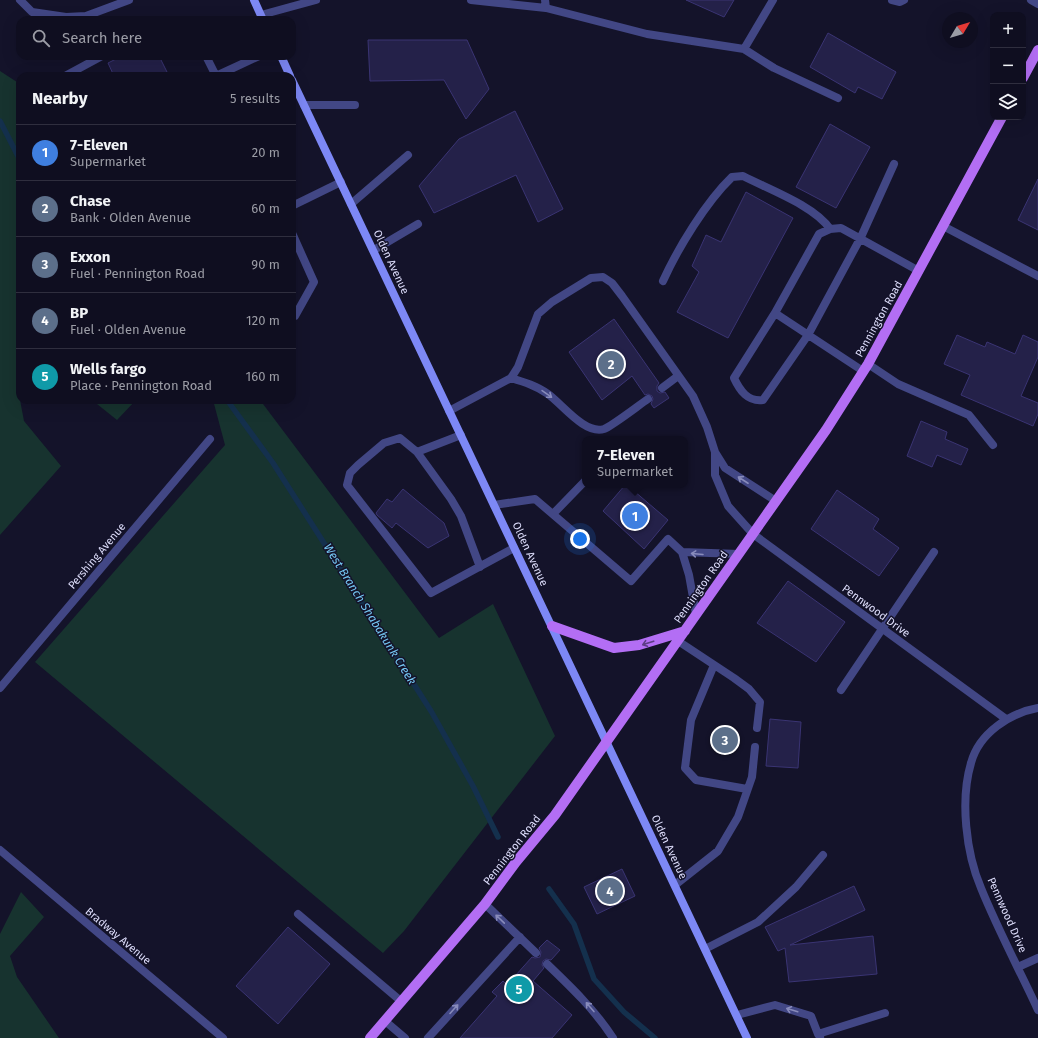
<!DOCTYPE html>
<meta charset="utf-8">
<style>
body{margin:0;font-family:"Fira Sans",sans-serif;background:#1d1c2d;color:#f1f3f6}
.controls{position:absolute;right:12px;top:12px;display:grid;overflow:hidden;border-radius:8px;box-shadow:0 4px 16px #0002}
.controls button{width:36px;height:36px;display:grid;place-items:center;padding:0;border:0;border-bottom:1px solid #2f2e3e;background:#0f0e20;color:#f1f3f6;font:20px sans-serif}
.compass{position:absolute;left:942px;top:12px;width:36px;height:36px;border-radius:50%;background:#0f0e20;box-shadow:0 4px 16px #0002;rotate:52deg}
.you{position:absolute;left:580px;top:539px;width:14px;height:14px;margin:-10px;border:3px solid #fff;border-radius:50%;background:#1a73e8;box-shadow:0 0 0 6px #1a73e833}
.badge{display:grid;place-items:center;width:26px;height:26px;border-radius:50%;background:#8c9099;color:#fff;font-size:13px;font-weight:700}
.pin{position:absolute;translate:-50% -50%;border:2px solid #fff;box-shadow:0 1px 4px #0006}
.popup{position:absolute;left:582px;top:436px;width:106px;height:52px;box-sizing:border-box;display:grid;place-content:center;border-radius:8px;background:#0f0e20;filter:drop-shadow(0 1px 3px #0005);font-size:13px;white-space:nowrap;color:#9b9ca5}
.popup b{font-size:15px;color:#f1f3f6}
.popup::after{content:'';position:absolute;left:50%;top:100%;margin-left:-8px;border:8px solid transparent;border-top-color:#0f0e20}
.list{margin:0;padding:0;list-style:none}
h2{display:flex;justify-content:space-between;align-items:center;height:52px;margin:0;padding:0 16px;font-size:17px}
h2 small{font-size:13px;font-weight:400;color:#9b9ca5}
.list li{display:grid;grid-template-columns:26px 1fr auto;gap:12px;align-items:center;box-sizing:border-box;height:56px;padding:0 16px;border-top:1px solid #2f2e3e}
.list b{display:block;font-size:15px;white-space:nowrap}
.list p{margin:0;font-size:13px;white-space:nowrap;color:#9b9ca5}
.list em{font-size:13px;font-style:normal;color:#9b9ca5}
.icon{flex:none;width:22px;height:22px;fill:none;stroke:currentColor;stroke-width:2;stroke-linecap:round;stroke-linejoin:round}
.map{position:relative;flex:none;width:1038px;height:1038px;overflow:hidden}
.search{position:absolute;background:#0f0e20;box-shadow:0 4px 16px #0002;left:16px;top:16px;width:280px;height:44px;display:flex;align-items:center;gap:10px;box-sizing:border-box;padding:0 14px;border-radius:12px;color:#9b9ca5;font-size:15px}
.panel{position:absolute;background:#0f0e20;box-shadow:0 4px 16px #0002;left:16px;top:72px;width:280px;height:332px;border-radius:12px}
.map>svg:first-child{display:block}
.green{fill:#17332f}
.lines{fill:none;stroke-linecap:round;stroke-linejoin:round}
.stream{stroke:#14304d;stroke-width:5.5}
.building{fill:#242149;stroke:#3a3473}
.service{stroke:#424785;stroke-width:8}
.minor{stroke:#424785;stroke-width:8}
.secondary{stroke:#7d88f5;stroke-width:8}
.primary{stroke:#b36ef4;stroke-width:10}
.oneway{stroke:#888bbb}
.oneway2{stroke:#5c3c85}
.labels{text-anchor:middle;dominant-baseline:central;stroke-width:3;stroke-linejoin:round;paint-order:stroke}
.street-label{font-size:11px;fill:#dedefc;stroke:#14132a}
.water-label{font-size:12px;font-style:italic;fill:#75c8f4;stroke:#14132a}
</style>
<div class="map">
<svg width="1038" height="1038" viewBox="0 0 1038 1038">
<rect width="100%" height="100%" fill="#14132a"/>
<path class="green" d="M 0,71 L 20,84 L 20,400 L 24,421 L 61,466 L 0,535 Z
M 92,400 L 136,400 L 117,420 Z
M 213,400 L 260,400 L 439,638 L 493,604 L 555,736 L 404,931 L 383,953 L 35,662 L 225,445 Z
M 21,892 L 44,917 L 10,956 L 17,977 L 59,1038 L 0,1038 L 0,934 Z"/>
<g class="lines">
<path class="stream" d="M 0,121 L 20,160
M 227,400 L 273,463 L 431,711 L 473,786 L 498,837
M 549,889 L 574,924 L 594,979 L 624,1012 L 655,1038"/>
</g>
<path class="building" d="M 686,0 L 734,0 L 724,17 Z
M 828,33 L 896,72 L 882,99 L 858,87 L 855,93 L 810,67 Z
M 368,40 L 467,40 L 489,89 L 466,119 L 444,80 L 370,81 Z
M 122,56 L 159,56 L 169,76 L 114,76 L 108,63 Z
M 515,111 L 563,209 L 538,222 L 516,175 L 434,213 L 419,186 L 459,139 Z
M 830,124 L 870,147 L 836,208 L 796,187 Z
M 1038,179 L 1038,230 L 1018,220 Z
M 746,192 L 793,218 L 728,338 L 677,312 L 699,272 L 692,266 L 706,235 L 721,242 Z
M 614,319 L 659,383 L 657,386 L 657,391 L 660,393 L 665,392 L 669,398 L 654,408 L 651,404 L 653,399 L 652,396 L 648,394 L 645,395 L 632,376 L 602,400 L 569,352 Z
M 957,335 L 985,347 L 987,342 L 1015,354 L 1023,335 L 1038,342 L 1038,357 L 1021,396 L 1038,403 L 1038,414 L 1033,426 L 961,395 L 970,375 L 944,364 Z
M 921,421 L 947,432 L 945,439 L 968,449 L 961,465 L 937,455 L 932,467 L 907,456 Z
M 625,485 L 627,485 L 668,520 L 644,549 L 603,511 Z
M 403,489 L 444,523 L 449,536 L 428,548 L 396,523 L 392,528 L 377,515 L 376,513 L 387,499 L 392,502 Z
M 837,490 L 879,519 L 873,529 L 899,548 L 879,576 L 811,529 Z
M 788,581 L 845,622 L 816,662 L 757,623 Z
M 770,719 L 801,722 L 798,768 L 766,766 Z
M 622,869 L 635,896 L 597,914 L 584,887 Z
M 854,886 L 865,910 L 790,945 L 873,936 L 877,974 L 789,982 L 785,948 L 778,951 L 765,927 Z
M 288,927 L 330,964 L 278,1024 L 236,986 Z
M 547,940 L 560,950 L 551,960 L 546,959 L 543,961 L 542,965 L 544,968 L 533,981 L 572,1015 L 552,1038 L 460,1038 L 497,996 L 492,992 L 503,981 L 507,985 L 532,957 L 535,958 L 540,957 L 541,952 L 539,948 Z"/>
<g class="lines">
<path class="service" d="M 20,0 L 32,12 L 66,17 L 86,16 L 129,0
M 471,0 L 546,8
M 545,0 L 546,8 L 647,34 L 744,49 L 773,0
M 892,0 L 900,2 L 904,0
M 1031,0 L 1038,4
M 261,15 L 316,0
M 744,49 L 774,68 L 838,98
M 206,56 L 216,76
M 65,76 L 102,56
M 216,76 L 259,56
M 304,105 L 355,105
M 351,204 L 408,155
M 292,206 L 341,182
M 292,233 L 314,282 L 295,316 L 292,317
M 374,250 L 418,224
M 663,281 C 678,248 706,202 732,177 L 743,176 C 768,189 815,206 830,229
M 775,313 L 734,378 C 740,391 748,402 763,400 L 808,335 L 861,237 L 894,164
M 868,364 L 898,384 L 969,415 L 993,445
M 863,371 L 775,313 L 819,234 L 830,229 L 841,228 L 919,271
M 511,378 C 524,382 537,386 548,394 C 562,404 585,435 604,429 C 612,426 639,405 648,399
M 662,388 L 678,376
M 449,411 L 511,378 L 518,367 L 538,314 L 552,302 L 591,278 L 603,277 L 612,283 L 622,296 L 693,396 L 707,427 L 715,452
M 461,435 L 417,452 L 400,438 L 384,443 L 358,465 L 350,473 L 347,485 L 431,593 L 514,548
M 417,452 L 451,499 L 461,516 L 480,567
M 494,505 L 535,499 L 631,581 L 668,539 L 682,552 L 689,575 L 696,614
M 553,514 L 585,481
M 753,534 L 728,506 L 715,475 L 715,452 L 725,468 L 776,501
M 682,552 L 739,554
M 678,641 L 734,678 L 749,689 L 760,702 L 757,728
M 714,665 L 691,720 L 685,768 L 696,780 L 747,789
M 841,690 L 934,552
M 675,885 L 718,851 L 738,817 L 752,777 L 755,747
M 485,904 L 536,953
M 298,914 L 402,1002
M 705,949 L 758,922 L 796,887 L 823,855
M 547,964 C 571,987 595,1010 613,1038
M 737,1015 L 775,1005 L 811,1016 L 818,1034
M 385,1021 L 405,1038
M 820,1037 L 818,1034 L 885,1013
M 428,1038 L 520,937"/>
<path class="minor" d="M 943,226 L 1038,276
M 753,534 L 1006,719
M 0,688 L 210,439
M 1038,708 C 1010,713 979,733 971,763 C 960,800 966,853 981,888 C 998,930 1019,969 1038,1010
M 0,850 L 223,1038
M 1018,967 L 1038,958"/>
<path class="secondary" d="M 254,0 L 263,20
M 281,56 L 290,76
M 292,80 L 747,1038"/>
<path class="primary" d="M 1023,78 L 1038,50
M 552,626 L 614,648 L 639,645 L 685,631
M 370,1038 L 485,904 L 516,862 L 555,815 L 826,430 L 868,364 L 1002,117"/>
</g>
<defs><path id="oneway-shaft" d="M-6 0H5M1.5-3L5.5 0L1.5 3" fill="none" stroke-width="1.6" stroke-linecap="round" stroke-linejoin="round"/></defs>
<g class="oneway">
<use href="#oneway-shaft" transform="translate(547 394) rotate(35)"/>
<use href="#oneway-shaft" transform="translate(743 480) rotate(-147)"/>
<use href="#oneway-shaft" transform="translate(697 554) rotate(-175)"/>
<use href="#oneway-shaft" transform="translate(500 919) rotate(-136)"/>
<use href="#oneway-shaft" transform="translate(590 1007) rotate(-131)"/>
<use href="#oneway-shaft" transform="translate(454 1009) rotate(-48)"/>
<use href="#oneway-shaft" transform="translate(792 1010) rotate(-163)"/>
</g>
<use class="oneway2" href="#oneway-shaft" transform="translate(648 643) rotate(162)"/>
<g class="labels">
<g class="street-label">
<text transform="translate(391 262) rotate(65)">Olden Avenue</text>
<text transform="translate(879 319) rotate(-61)">Pennington Road</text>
<text transform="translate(530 554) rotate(65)">Olden Avenue</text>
<text transform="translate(97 556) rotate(-50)">Pershing Avenue</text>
<text transform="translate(701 587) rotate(-55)">Pennington Road</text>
<text transform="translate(876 611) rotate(36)">Pennwood Drive</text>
<text transform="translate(669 847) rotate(65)">Olden Avenue</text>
<text transform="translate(512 850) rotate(-52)">Pennington Road</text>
<text transform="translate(1007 915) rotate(66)">Pennwood Drive</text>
<text transform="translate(118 936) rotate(40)">Bradway Avenue</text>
</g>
<g class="water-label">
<text transform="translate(370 614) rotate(58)">West Branch Shabakunk Creek</text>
</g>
</g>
</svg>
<div class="controls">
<button>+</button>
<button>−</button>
<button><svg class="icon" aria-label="layers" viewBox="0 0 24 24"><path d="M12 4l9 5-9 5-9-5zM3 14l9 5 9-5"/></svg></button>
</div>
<svg class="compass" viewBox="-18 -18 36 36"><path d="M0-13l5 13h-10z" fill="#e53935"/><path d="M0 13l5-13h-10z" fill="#9b9ca5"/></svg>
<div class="you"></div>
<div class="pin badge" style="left:635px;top:516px;background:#3f7fe0">1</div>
<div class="popup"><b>7-Eleven</b>Supermarket</div>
<div class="pin badge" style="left:611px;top:364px;background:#5c6f8a">2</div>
<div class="pin badge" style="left:725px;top:740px;background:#5c6f8a">3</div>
<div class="pin badge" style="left:610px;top:891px;background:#5c6f8a">4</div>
<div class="pin badge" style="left:519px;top:989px;background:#0f9aa8">5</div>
<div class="search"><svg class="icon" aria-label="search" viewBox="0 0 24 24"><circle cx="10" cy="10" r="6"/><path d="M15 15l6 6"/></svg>Search here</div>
<section class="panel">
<h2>Nearby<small>5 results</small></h2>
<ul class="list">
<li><span class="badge" style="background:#3f7fe0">1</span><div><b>7-Eleven</b><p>Supermarket</p></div><em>20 m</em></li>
<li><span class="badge" style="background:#5c6f8a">2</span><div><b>Chase</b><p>Bank · Olden Avenue</p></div><em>60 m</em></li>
<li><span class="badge" style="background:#5c6f8a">3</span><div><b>Exxon</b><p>Fuel · Pennington Road</p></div><em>90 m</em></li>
<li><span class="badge" style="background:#5c6f8a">4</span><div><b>BP</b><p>Fuel · Olden Avenue</p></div><em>120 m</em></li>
<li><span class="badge" style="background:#0f9aa8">5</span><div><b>Wells fargo</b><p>Place · Pennington Road</p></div><em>160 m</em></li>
</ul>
</section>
</div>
